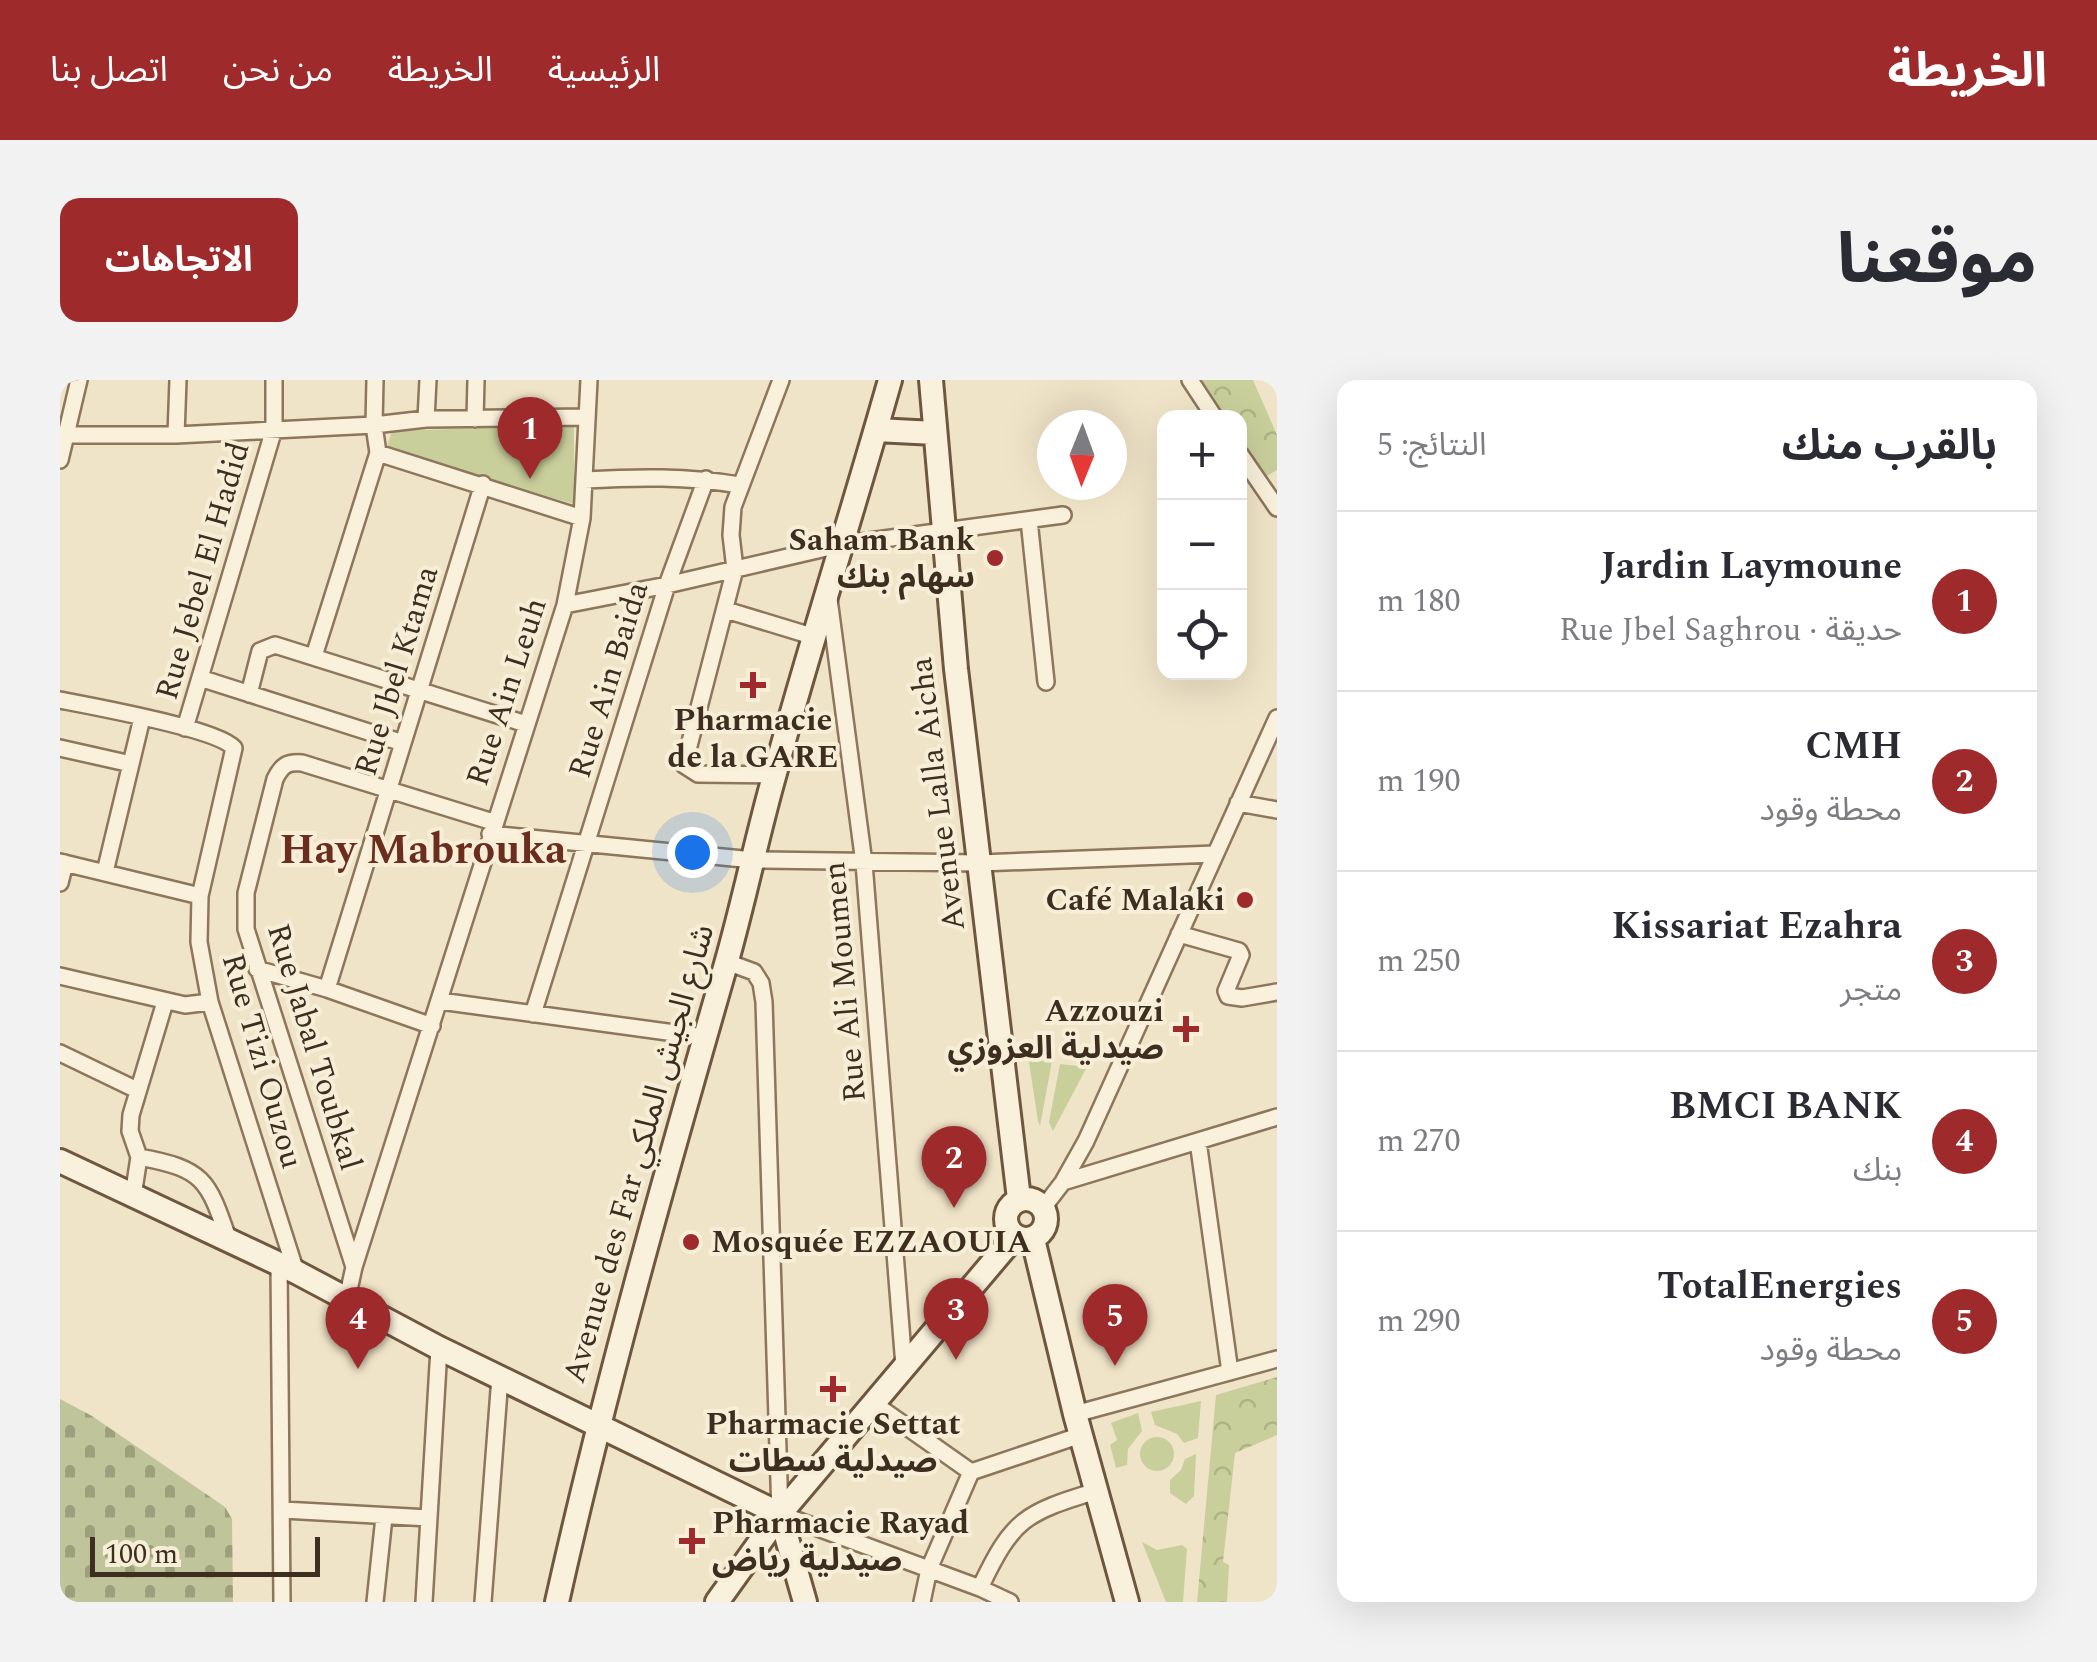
<!DOCTYPE html>
<html lang="ar">
<meta charset="utf-8">
<style>
body{margin:0;font-family:Spectral,"Noto Sans Arabic",serif;background:#f2f2f3;color:#2b2b33;direction:rtl}
.controls{position:absolute;right:30px;top:30px;display:grid;overflow:hidden;border-radius:20px;box-shadow:0 10px 40px #0002}
.controls button{width:90px;height:90px;display:grid;place-items:center;padding:0;border:0;border-bottom:2px solid #e1e1e2;background:#fff;color:#2b2b33;font:50px sans-serif}
.compass{position:absolute;left:977px;top:30px;width:90px;height:90px;border-radius:50%;background:#fff;box-shadow:0 10px 40px #0002;rotate:181deg}
.scale{position:absolute;left:30px;bottom:25px;width:230px;box-sizing:border-box;padding-left:10px;border:5px solid #3d2e20;border-top:0;font-size:28px;line-height:35px;white-space:nowrap;color:#3d2e20;-webkit-text-stroke:8px #f7eed8;paint-order:stroke}
.you{position:absolute;left:632px;top:472px;width:35px;height:35px;margin:-25px;border:8px solid #fff;border-radius:50%;background:#1a73e8;box-shadow:0 0 0 15px #1a73e833}
.badge{display:grid;place-items:center;width:65px;height:65px;border-radius:50%;background:#9e2a2b;color:#fff;font-size:32px;font-weight:700}
.pin{position:absolute;translate:-50% -82px;filter:drop-shadow(0 2px 5px #0008)}
.pin::after{content:'';position:absolute;top:52px;width:35px;height:30px;background:inherit;clip-path:polygon(0 0,100% 0,50% 100%)}
.list{margin:0;padding:0;list-style:none}
h2{display:flex;justify-content:space-between;align-items:center;height:130px;margin:0;padding:0 40px;font-size:42px}
h2 small{font-size:32px;font-weight:400;color:#7c7c81}
.list li{display:grid;grid-template-columns:65px 1fr auto;gap:30px;align-items:center;box-sizing:border-box;height:180px;padding:0 40px;border-top:2px solid #e1e1e2}
.list b{display:block;font-size:38px;white-space:nowrap}
.list p{margin:0;font-size:32px;white-space:nowrap;color:#7c7c81}
.list em{font-size:32px;font-style:normal;color:#7c7c81}
.icon{flex:none;width:55px;height:55px;fill:none;stroke:currentColor;stroke-width:2;stroke-linecap:round;stroke-linejoin:round}
.map{position:relative;flex:none;width:1217px;height:1222px;overflow:hidden;direction:ltr;border-radius:20px}
header{display:flex;align-items:center;gap:60px;box-sizing:border-box;height:140px;padding:0 50px;background:#9e2a2b;color:#fff}
header strong{font-size:48px}
nav{display:flex;gap:55px;margin-inline-start:auto;font-size:35px}
.intro{display:flex;align-items:center;justify-content:space-between;box-sizing:border-box;height:240px;padding:0 60px}
h1{margin:0;font-size:70px}
.button{padding:25px 45px;border-radius:20px;background:#9e2a2b;color:#fff;font-size:35px;font-weight:700}
main{display:flex;gap:60px;padding:0 60px}
aside{flex:1;background:#fff;border-radius:20px;box-shadow:0 10px 40px #0002}
.map>svg:first-child{display:block}
.forest{fill:url(#forest-crowns)}
.cemetery{fill:url(#cemetery-stones)}
.garden{fill:#c9cf9b}
.lines{fill:none;stroke-linecap:round;stroke-linejoin:round}
.street-casing{stroke:#8d765c;stroke-width:20}
.secondary-casing{stroke:#6f573f;stroke-width:28}
.street{stroke:#faf1dc;stroke-width:15}
.secondary{stroke:#faf1dc;stroke-width:22}
.poi-dot{fill:#9e2a2b;stroke:#f7eed8;stroke-width:4}
.labels{text-anchor:middle;dominant-baseline:central;stroke-width:8;stroke-linejoin:round;paint-order:stroke}
.poi-label{font-size:32px;font-weight:bold;fill:#3d2e20;stroke:#f7eed8;text-anchor:end}
.street-label{font-size:32px;fill:#3d2e20;stroke:#f7eed8}
.district-label{font-size:42px;font-weight:bold;fill:#6b2e1e;stroke:#f7eed8}
</style>
<header>
<strong>الخريطة</strong>
<nav><a>الرئيسية</a><a>الخريطة</a><a>من نحن</a><a>اتصل بنا</a></nav>
</header>
<div class="intro"><h1>موقعنا</h1><a class="button">الاتجاهات</a></div>
<main>
<aside>
<h2>بالقرب منك<small>النتائج: 5</small></h2>
<ul class="list">
<li><span class="badge">1</span><div><b>Jardin Laymoune</b><p>حديقة · Rue Jbel Saghrou</p></div><em>180 m</em></li>
<li><span class="badge">2</span><div><b>CMH</b><p>محطة وقود</p></div><em>190 m</em></li>
<li><span class="badge">3</span><div><b>Kissariat Ezahra</b><p>متجر</p></div><em>250 m</em></li>
<li><span class="badge">4</span><div><b>BMCI BANK</b><p>بنك</p></div><em>270 m</em></li>
<li><span class="badge">5</span><div><b>TotalEnergies</b><p>محطة وقود</p></div><em>290 m</em></li>
</ul>
</aside>
<div class="map">
<svg width="1217" height="1222" viewBox="0 0 1217 1222">
<defs>
<pattern id="forest-crowns" width="20" height="18" patternUnits="userSpaceOnUse" patternTransform="scale(2.5)"><rect width="20" height="18" fill="#c9cf9b"/><path d="M2 6a3 3 0 1 1 6 0M12 15a3 3 0 1 1 6 0" fill="none" stroke="#aeb285"/></pattern>
<pattern id="cemetery-stones" width="16" height="16" patternUnits="userSpaceOnUse" patternTransform="scale(2.5)"><rect width="16" height="16" fill="#bfc49a"/><path d="M2 7V4a2 2 0 0 1 4 0v3zM10 15v-3a2 2 0 0 1 4 0v3z" fill="#9ca07d"/></pattern>
</defs>
<rect width="100%" height="100%" fill="#f0e4c8"/>
<path class="forest" d="M 1139,0 L 1193,0 L 1217,55 L 1217,90 L 1205,97 L 1180,61 L 1180,38 L 1164,37 Z
M 1217,997 L 1217,1055 L 1175,1073 L 1163,1182 L 1169,1185 L 1167,1222 L 1137,1222 L 1156,1015 Z"/>
<path class="cemetery" d="M 0,1019 L 32,1036 L 165,1127 L 172,1139 L 173,1222 L 0,1222 Z"/>
<path class="garden" d="M 514,45 L 514,124 L 338,73 L 327,66 L 332,51 Z
M 968,676 L 992,681 L 980,746 L 978,741 Z
M 1000,684 L 1027,687 L 993,751 L 989,742 Z
M 1141,1021 L 1138,1058 L 1124,1063 L 1117,1054 L 1095,1045 L 1091,1032 Z
M 1078,1033 L 1082,1051 L 1068,1069 L 1067,1085 L 1056,1088 L 1050,1065 L 1057,1060 L 1051,1043 Z
M1080 1074a17 17 0 1 1 34 0a17 17 0 1 1-34 0Z
M 1136,1074 L 1134,1116 L 1126,1124 L 1110,1113 L 1110,1100 L 1121,1090 L 1125,1079 Z
M 1082,1162 L 1097,1170 L 1122,1165 L 1127,1169 L 1123,1222 L 1106,1222 Z"/>
<g class="lines">
<defs>
<path id="street" d="M 1130,0 L 1155,38
M 366,39 L 368,0
M 415,39 L 416,0
M 6,55 L 116,55 L 314,45 L 366,39 L 527,37
M 116,55 L 118,0
M 318,73 L 522,138
M 1180,74 L 1217,128
M 0,80 L 19,0
M 524,100 C 577,97 627,96 679,105
M 969,140 L 986,302
M 769,219 L 804,483 L 844,986
M 505,225 L 607,205 L 779,165 L 1003,135
M 666,230 L 755,257
M 254,276 L 318,73 L 314,45 L 315,0
M 140,298 L 343,363
M 189,314 L 200,271 L 215,265 L 466,344
M 0,320 C 31,326 158,349 174,368 L 140,516 L 139,562 L 150,622 L 236,892
M 125,348 L 214,49 L 214,0
M 0,368 L 71,384
M 714,395 L 638,394 L 624,385 L 675,189 L 671,155 L 673,127 L 721,0
M 1178,423 L 1217,430
M 430,454 L 693,480 L 920,483 L 1155,474
M 0,482 L 140,516
M 45,492 L 82,338
M 0,503 L 5,483
M 1119,554 L 1179,571 L 1181,575 L 1166,611 L 1168,616 L 1182,618 L 1217,612
M 667,582 L 694,592 L 701,603 L 704,622 L 720,1134 L 920,1208 L 950,1222
M 197,589 L 267,609 L 372,646
M 0,596 L 125,625 L 150,622
M 267,609 L 423,104
M 380,621 L 644,657
M 473,634 L 607,205 L 646,99
M 0,673 L 77,710
M 1138,761 L 1170,992
M 79,777 C 145,789 148,800 169,861
M 1003,802 L 1217,737
M 73,816 L 79,777 L 70,751 L 71,735 L 105,622
M 983,828 L 1003,802 L 1026,761 L 1217,338
M 219,885 L 222,1222
M 294,887 L 186,549 L 186,513 L 215,399 C 222,385 227,382 242,383 L 433,442
M 287,919 L 294,887 L 505,225 L 522,138 L 529,0
M 813,1023 L 911,1092
M 1015,1034 L 1217,979
M 223,1130 L 369,1138
M 920,1208 C 953,1138 965,1133 1036,1111
M 315,1222 L 324,1137
M 364,1222 L 379,968
M 423,1222 L 440,997
M 862,1222 L 869,1189 L 911,1092 L 1021,1055"/>
<path id="secondary" d="M 871,0 L 896,289 L 959,819
M 816,50 L 875,53
M 0,781 L 236,892 L 379,968 L 720,1134
M946 839a20 20 0 1 1 40 0a20 20 0 1 1-40 0Z
M 973,859 L 1015,1034 L 1067,1222
M 720,1134 L 745,1222
M 497,1222 C 545,1007 605,796 666,584 C 684,521 697,456 715,393 C 751,261 793,131 830,0
M 657,1222 L 720,1134 L 955,856"/>
</defs>
<use href="#street" class="street-casing"/>
<use href="#secondary" class="secondary-casing"/>
<use href="#street" class="street"/>
<use href="#secondary" class="secondary"/>
</g>
<g class="poi-dot">
<circle cx="935" cy="178" r="10"/>
<path d="M688 290h10v10h10v10h-10v10h-10v-10h-10v-10h10z"/>
<circle cx="1185" cy="520" r="10"/>
<path d="M1121 634h10v10h10v10h-10v10h-10v-10h-10v-10h10z"/>
<circle cx="631" cy="862" r="10"/>
<path d="M768 994h10v10h10v10h-10v10h-10v-10h-10v-10h10z"/>
<path d="M627 1146h10v10h10v10h-10v10h-10v-10h-10v-10h10z"/>
</g>
<g class="labels">
<g class="poi-label">
<text x="915" y="160">Saham Bank<tspan x="915" dy="37">سهام بنك</tspan></text>
<text x="693" y="340" text-anchor="middle">Pharmacie<tspan x="693" dy="37">de la GARE</tspan></text>
<text x="1165" y="520">Café Malaki</text>
<text x="1104" y="631">Azzouzi<tspan x="1104" dy="37">صيدلية العزوزي</tspan></text>
<text x="651" y="862" text-anchor="start">Mosquée EZZAOUIA</text>
<text x="773" y="1044" text-anchor="middle">Pharmacie Settat<tspan x="773" dy="37">صيدلية سطات</tspan></text>
<text x="652" y="1143" text-anchor="start">Pharmacie Rayad<tspan x="652" dy="37">صيدلية رياض</tspan></text>
</g>
<g class="street-label">
<text transform="translate(143 191) rotate(-74)">Rue Jebel El Hadid</text>
<text transform="translate(337 291) rotate(-73)">Rue Jbel Ktama</text>
<text transform="translate(549 300) rotate(-73)">Rue Ain Baida</text>
<text transform="translate(447 312) rotate(-72)">Rue Ain Leuh</text>
<text transform="translate(878 414) rotate(-97)">Avenue Lalla Aicha</text>
<text transform="translate(785 602) rotate(-95)">Rue Ali Moumen</text>
<text transform="translate(254 667) rotate(73)">Rue Jabal Toubkal</text>
<text transform="translate(202 681) rotate(74)">Rue Tizi Ouzou</text>
<text transform="translate(579 774) rotate(-74)">Avenue des Far شارع الجيش الملكي</text>
</g>
<g class="district-label">
<text x="363" y="470">Hay Mabrouka</text>
</g>
</g>
</svg>
<div class="controls">
<button>+</button>
<button>−</button>
<button><svg class="icon" aria-label="locate" viewBox="0 0 24 24"><circle cx="12" cy="12" r="6"/><path d="M12 2v4M12 18v4M2 12h4M18 12h4"/></svg></button>
</div>
<svg class="compass" viewBox="-18 -18 36 36"><path d="M0-13l5 13h-10z" fill="#e53935"/><path d="M0 13l5-13h-10z" fill="#7c7c81"/></svg>
<div class="scale">100 m</div>
<div class="you"></div>
<div class="pin badge" style="left:470px;top:99px">1</div>
<div class="pin badge" style="left:894px;top:828px">2</div>
<div class="pin badge" style="left:896px;top:980px">3</div>
<div class="pin badge" style="left:298px;top:989px">4</div>
<div class="pin badge" style="left:1055px;top:986px">5</div>
</div>
</main>
